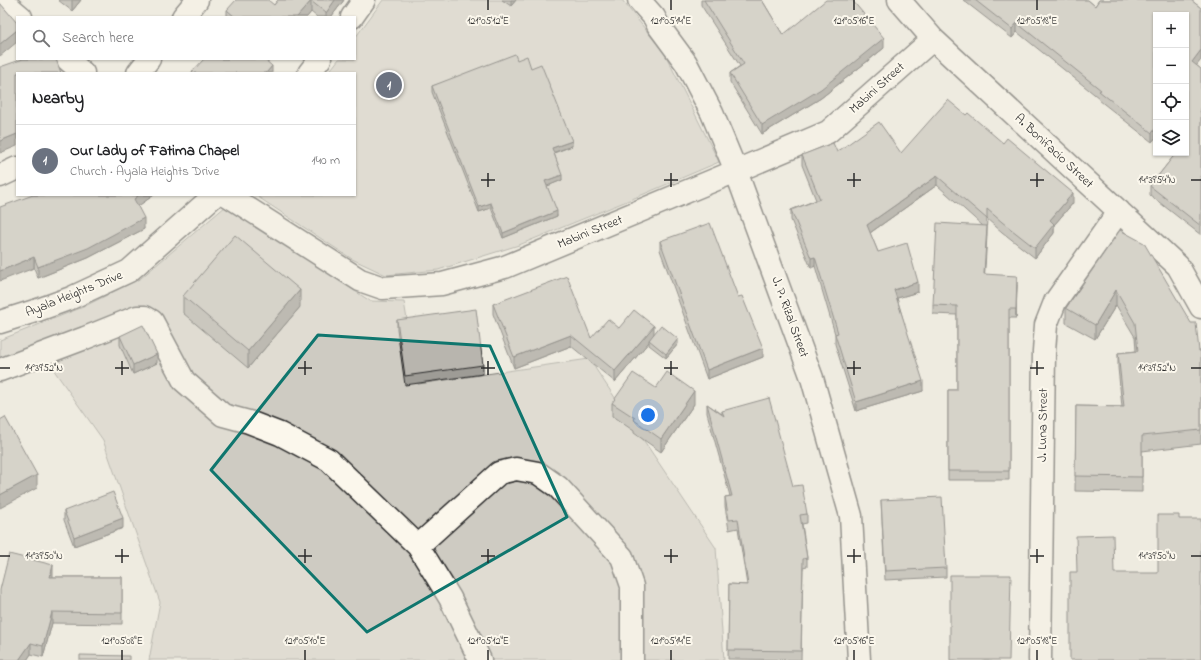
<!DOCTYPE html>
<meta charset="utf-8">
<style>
body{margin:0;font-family:"Indie Flower",sans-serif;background:#f2f2f2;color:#202124}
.controls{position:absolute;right:12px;top:12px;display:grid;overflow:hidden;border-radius:0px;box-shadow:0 1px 3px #0004}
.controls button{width:36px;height:36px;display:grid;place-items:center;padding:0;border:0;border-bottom:1px solid #e0e0e0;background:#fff;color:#202124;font:20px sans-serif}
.you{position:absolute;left:648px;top:415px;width:14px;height:14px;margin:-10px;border:3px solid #fff;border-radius:50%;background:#1a73e8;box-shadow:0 0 0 6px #1a73e833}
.badge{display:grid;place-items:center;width:26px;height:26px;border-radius:50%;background:#c8321e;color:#fff;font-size:13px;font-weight:700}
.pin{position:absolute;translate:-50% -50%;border:2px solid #fff;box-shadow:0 1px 4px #0006}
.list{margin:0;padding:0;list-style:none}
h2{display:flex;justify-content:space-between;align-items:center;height:52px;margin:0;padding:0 16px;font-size:17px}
h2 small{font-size:13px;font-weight:400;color:#757577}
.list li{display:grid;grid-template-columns:26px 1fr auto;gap:12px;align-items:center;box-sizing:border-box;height:72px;padding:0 16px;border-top:1px solid #e0e0e0}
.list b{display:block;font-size:15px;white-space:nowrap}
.list p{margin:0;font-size:13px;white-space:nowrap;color:#757577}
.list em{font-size:13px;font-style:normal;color:#757577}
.icon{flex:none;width:22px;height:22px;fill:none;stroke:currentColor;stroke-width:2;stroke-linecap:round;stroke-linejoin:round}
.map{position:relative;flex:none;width:1201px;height:660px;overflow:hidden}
.search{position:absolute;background:#fff;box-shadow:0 1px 3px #0004;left:16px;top:16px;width:340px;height:44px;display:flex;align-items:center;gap:10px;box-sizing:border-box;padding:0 14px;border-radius:0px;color:#757577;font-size:15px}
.panel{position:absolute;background:#fff;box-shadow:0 1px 3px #0004;left:16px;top:72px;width:340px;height:124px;border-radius:0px}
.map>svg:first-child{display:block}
.green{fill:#cecbc2;stroke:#7c7b76}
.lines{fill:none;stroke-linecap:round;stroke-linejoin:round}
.minor-casing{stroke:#2b2b2b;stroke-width:25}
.minor{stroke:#fbf7ec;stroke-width:22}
.wall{fill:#9e9c96;stroke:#2b2b2b}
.shaded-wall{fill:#817f7a;stroke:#2b2b2b}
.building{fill:#b8b5ae;stroke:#2b2b2b}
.marked{fill:none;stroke:#0f766e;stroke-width:3;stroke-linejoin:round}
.ticks{fill:none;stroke:#2b2b2b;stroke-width:1.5}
.labels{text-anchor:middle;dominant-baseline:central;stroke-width:4;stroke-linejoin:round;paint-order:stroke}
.street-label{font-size:13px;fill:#2b2b2b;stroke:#fbf7ec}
.ticks-label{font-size:10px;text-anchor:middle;fill:#2b2b2b;stroke:#fbf7ec;stroke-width:4;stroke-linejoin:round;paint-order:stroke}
</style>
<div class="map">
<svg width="1201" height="660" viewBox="0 0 1201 660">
<rect width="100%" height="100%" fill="#eeebe0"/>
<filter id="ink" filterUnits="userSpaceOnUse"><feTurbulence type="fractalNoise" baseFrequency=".025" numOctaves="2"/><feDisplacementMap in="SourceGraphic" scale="8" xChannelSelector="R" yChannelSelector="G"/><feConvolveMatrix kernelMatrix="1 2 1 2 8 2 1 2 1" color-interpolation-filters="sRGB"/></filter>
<g filter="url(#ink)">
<path class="green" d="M 383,0 L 622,0 L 665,54 L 719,162 L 644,194 L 519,245 L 438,270 L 386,275 L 352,259 L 255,195 L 355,195 L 355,73 L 328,73 L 339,59 L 355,59 L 355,38 Z
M 226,206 L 370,301 L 404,302 L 418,384 L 589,359 L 716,548 L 724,660 L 149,660 L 160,602 L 103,440 L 46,359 L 0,379 L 0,340 L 83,307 L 141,278 Z"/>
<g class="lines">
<defs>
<path id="minor" d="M 1,0 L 21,17
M 639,0 L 654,17 L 658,25 L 686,63 L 712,113 L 736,171 L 812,378 L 851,516 L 859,660
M 899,0 L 933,39 L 1178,266 L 1201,307
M 183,17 L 197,0
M 352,17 L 364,0
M 67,59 L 83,73
M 138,73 L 149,59
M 309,73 L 320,59
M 0,176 L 17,168
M 227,195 L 360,280 L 383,288 L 442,284 L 505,267 L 736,171 L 828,132 L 933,39
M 0,322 L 38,310 L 71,298 L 129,271 L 215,195
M 0,370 L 85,338 L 137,317 L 145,317 L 152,321 L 184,381 L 223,415 L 249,422 L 280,434 L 329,460 L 418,546 L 450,598 L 480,660
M 418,546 L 499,473 L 516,469 L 538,473 L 558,487 L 622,557 L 632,586 L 632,660
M 1040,660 L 1044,351 L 1046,325 L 1055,302 L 1119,211"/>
</defs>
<use href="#minor" class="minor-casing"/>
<use href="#minor" class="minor"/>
</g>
<path class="wall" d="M 58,0 L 81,0 L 72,11 Z
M 278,0 L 344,0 L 331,17 L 317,17 L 311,12 L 307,17 L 227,17 L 227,10 L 274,5 Z
M 502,0 L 516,0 L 511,6 Z
M 701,0 L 762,0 L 783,35 L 884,48 L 821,98 L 762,134 L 730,82 L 730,73 L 740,66 L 701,5 Z
M 963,0 L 1088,0 L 1095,6 L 1099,0 L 1191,0 L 1201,8 L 1201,60 L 1196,65 L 1201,69 L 1201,235 L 1150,195 L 1150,186 L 1176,153 L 1186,153 L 1186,15 L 1156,15 L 1156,137 L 1152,142 L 1099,100 L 1099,98 L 1017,32 L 1012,38 Z
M 517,60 L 531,68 L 572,146 L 554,153 L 562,180 L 547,186 L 557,216 L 503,238 L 491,208 L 479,212 L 432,92 L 432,86 Z
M 966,115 L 1073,203 L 1054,225 L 1054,233 L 1035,258 L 1002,232 L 987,219 L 984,274 L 1017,285 L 1016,318 L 1009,318 L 1009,480 L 948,480 L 948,390 L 957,390 L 957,315 L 933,314 L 933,305 L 983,226 L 937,185 L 870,233 L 878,252 L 918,292 L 897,298 L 923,391 L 856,411 L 835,344 L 835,334 L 815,266 L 811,268 L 791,220 L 791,210 L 816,200 L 802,165 L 802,155 L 837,152 L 901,153 Z
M 33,195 L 154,195 L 138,206 L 144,229 L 88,258 L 38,278 L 34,268 Z
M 1120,230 L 1199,351 L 1201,351 L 1201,444 L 1142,451 L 1142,492 L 1075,491 L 1076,406 L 1122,407 L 1118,368 L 1118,353 L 1136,351 L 1135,337 L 1116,305 L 1095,339 L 1066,323 L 1066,308 Z
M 660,241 L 738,297 L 763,357 L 707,379 L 660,250 Z
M 183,296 L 300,307 L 248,368 L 183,313 Z
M 493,304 L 591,338 L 619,328 L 654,334 L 678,344 L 666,358 L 649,345 L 649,342 L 615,382 L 571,346 L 514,368 L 493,314 Z
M 397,320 L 483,365 L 483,374 L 405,385 L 397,329 Z
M 120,336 L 157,363 L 133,374 L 120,345 Z
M 656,388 L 694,404 L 661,452 L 634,433 L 634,431 L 612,416 L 612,403 Z
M 707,404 L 722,414 L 722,411 L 793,486 L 807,514 L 807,523 L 802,524 L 807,558 L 807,567 L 803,568 L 801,660 L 728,659 L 729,584 L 747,585 L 738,528 L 729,530 L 725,506 L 725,497 L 730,496 L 707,413 Z
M 881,500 L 946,568 L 946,577 L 885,580 Z
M 64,511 L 123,528 L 74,546 L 64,520 Z
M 53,576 L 52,577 L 122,577 L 122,624 L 52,623 L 43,657 L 31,654 L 27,660 L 0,660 Z"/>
<path class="shaded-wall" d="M 72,0 L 81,0 L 72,11 Z
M 335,0 L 344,0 L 331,17 L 326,17 L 326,13 Z
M 511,0 L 516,0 L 511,6 Z
M 311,1 L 311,12 L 307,17 L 297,17 Z
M 1017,23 L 1017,32 L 1012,38 L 1012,29 Z
M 17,30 L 17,42 L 0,56 L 0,44 Z
M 884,38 L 884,48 L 821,98 L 762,134 L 762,125 Z
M 1201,50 L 1201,60 L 1192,71 L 1192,62 Z
M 262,59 L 270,59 L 262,68 Z
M 272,66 L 272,73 L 266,73 Z
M 1156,128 L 1156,137 L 1152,142 L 1152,133 Z
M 17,134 L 17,146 L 0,153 L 0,141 Z
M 572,141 L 572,146 L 552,153 L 552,148 Z
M 562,175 L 562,180 L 545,187 L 545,181 Z
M 937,176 L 937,185 L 867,235 L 867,225 Z
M 1073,193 L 1073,203 L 1054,225 L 1054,233 L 1035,258 L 1035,248 L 1050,220 Z
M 139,195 L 154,195 L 134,209 L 134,199 Z
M 491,203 L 491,208 L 479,212 L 479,207 Z
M 557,211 L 557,216 L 503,238 L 503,233 Z
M 144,218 L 144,229 L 88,258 L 38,278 L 38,267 Z
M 987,226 L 987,235 L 984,284 L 984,274 Z
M 34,257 L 34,268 L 0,281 L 0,271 Z
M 815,257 L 815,266 L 811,268 L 811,258 Z
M 1017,276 L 1017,285 L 1016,318 L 1016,309 Z
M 918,282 L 918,292 L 894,299 L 894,290 Z
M 300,290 L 300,307 L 248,368 L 248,351 Z
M 1116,290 L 1116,305 L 1095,339 L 1095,325 Z
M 654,326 L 654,336 L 649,340 L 649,342 L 615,382 L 615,371 Z
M 571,335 L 571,346 L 514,368 L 514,357 Z
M 678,339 L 678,344 L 666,358 L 666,354 Z
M 763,348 L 763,357 L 707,379 L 707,370 Z
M 157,354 L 157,363 L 133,374 L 133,365 Z
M 923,381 L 923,391 L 856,411 L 856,402 Z
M 694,391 L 694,404 L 661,452 L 661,439 Z
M 37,475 L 37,488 L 0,508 L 0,495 Z
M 123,518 L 123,528 L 74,546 L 74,537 Z
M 53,565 L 53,576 L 50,588 L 50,577 Z
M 52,612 L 52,623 L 43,657 L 43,646 Z
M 31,643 L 31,654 L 27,660 L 19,660 Z"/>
<path class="building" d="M 236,0 L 268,0 L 274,5 L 278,0 L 335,0 L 326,13 L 311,1 L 297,17 L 235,17 L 227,10 Z
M 704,0 L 762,0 L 783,35 L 826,0 L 852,0 L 884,38 L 821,89 L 762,125 L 730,73 L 744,64 Z
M 975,0 L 1088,0 L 1095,6 L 1099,0 L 1191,0 L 1201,8 L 1201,50 L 1192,62 L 1201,69 L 1201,110 L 1200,112 L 1201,113 L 1201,226 L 1150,186 L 1176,153 L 1186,153 L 1186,15 L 1156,15 L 1156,128 L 1152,133 L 1099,91 L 1101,90 L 1017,23 L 1012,29 Z
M 0,3 L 17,23 L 17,30 L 0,44 Z
M 515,54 L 517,60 L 527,56 L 531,68 L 541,64 L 572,141 L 552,148 L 562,175 L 545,181 L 557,211 L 503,233 L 491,203 L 479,207 L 432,86 Z
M 23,59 L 56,59 L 61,73 L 17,73 L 17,134 L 0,141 L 0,67 Z
M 204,59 L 264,59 L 272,66 L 266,73 L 191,73 Z
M 948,100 L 966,115 L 968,113 L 1003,143 L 1007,138 L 1073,193 L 1050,220 L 1054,224 L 1035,248 L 1002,222 L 987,209 L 987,219 L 937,176 L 867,225 L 878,252 L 907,243 L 918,282 L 894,290 L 923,381 L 856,402 L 835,334 L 838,333 L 815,257 L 811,258 L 791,210 L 820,199 L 802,155 L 833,143 L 837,152 L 879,122 L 901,153 Z
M 33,195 L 139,195 L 134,199 L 144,218 L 88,248 L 38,267 L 34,257 L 0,271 L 0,207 Z
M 710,223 L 738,297 L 742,296 L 763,348 L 707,370 L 660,241 Z
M 937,223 L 987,226 L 984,274 L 1017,276 L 1016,309 L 1009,309 L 1009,471 L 948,471 L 948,390 L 957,390 L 957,306 L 933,305 Z
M 1120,230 L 1144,243 L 1191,323 L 1196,323 L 1199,351 L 1201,351 L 1201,430 L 1142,436 L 1142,477 L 1075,476 L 1076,406 L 1124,407 L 1118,353 L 1138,351 L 1135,323 L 1116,290 L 1095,325 L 1066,308 Z
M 235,235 L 300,290 L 248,351 L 183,296 Z
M 567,276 L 591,338 L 608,319 L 619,328 L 634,310 L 654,326 L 615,371 L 571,335 L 514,357 L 493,304 Z
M 476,309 L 483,365 L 405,376 L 397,320 Z
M 143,325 L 157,354 L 133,365 L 120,336 Z
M 661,325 L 678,339 L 666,354 L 649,340 Z
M 667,372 L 694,391 L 661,439 L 634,420 L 635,418 L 612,403 L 633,373 L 656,388 Z
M 769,398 L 793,486 L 802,485 L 807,514 L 800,515 L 807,558 L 803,559 L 801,651 L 728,650 L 729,584 L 748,585 L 738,519 L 729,520 L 725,497 L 732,496 L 707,404 L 724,416 L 722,411 Z
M 5,417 L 37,475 L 0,495 L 0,420 Z
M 113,492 L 123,518 L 74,537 L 64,511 Z
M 942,497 L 946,568 L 885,571 L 881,500 Z
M 1158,515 L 1179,515 L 1179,519 L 1201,519 L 1201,660 L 1070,660 L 1070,572 L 1077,572 L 1076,536 L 1113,535 L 1114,573 L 1158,573 Z
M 9,554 L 53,565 L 50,577 L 122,577 L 122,613 L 52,612 L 43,646 L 31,643 L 19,660 L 0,660 L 0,590 Z
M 950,575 L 1011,575 L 1009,660 L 950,660 Z
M 80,655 L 129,656 L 129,660 L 80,660 Z"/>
</g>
<path d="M0 0H1201V660H0ZM 318,335 L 490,346 L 567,517 L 367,632 L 211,470 Z" fill="#eeebe0" fill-opacity=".55" fill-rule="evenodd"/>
<path class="marked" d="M 318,335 L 490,346 L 567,517 L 367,632 L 211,470 Z"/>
<path class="ticks" d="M 488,0 L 488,10M 671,0 L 671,10M 854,0 L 854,10M 1037,0 L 1037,10M 488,173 L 488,187M 671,173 L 671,187M 854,173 L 854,187M 1037,173 L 1037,187M 481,180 L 495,180M 664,180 L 678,180M 847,180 L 861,180M 1030,180 L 1044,180M 1191,180 L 1201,180M 122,361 L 122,375M 305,361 L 305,375M 488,361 L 488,375M 671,361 L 671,375M 854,361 L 854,375M 1037,361 L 1037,375M 0,368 L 10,368M 115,368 L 129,368M 298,368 L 312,368M 481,368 L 495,368M 664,368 L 678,368M 847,368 L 861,368M 1030,368 L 1044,368M 1191,368 L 1201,368M 122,549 L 122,563M 305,549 L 305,563M 488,549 L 488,563M 671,549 L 671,563M 854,549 L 854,563M 1037,549 L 1037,563M 0,556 L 10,556M 115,556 L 129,556M 298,556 L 312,556M 481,556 L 495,556M 664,556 L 678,556M 847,556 L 861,556M 1030,556 L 1044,556M 1191,556 L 1201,556M 122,650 L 122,660M 305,650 L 305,660M 488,650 L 488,660M 671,650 L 671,660M 854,650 L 854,660M 1037,650 L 1037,660"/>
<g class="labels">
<g class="street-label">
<text transform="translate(877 88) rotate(-42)">Mabini Street</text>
<text transform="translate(1054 151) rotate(43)">A. Bonifacio Street</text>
<text transform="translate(590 232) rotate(-22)">Mabini Street</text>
<text transform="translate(74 294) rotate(-22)">Ayala Heights Drive</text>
<text transform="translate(790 317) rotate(70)">J. P. Rizal Street</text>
<text transform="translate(1043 425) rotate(-89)">J. Luna Street</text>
</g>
</g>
<g class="ticks-label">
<text x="488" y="24">121°05'12"E</text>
<text x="671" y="24">121°05'14"E</text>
<text x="854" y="24">121°05'16"E</text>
<text x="1037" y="24">121°05'18"E</text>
<text x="1157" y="183">14°39'54"N</text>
<text x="44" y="371">14°39'52"N</text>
<text x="1157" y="371">14°39'52"N</text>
<text x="44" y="559">14°39'50"N</text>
<text x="1157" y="559">14°39'50"N</text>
<text x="122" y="644">121°05'08"E</text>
<text x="305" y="644">121°05'10"E</text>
<text x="488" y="644">121°05'12"E</text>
<text x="671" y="644">121°05'14"E</text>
<text x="854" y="644">121°05'16"E</text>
<text x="1037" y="644">121°05'18"E</text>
</g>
</svg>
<div class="controls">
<button>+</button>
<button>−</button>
<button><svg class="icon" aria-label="locate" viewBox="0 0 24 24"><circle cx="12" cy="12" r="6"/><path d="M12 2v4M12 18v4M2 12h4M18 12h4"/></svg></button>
<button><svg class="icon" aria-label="layers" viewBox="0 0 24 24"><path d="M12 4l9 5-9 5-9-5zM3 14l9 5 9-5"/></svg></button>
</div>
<div class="you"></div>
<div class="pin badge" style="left:389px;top:85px;background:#6b7280">1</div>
<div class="search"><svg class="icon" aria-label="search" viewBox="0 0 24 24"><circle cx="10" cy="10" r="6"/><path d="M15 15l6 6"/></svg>Search here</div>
<section class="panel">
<h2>Nearby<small></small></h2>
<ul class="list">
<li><span class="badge" style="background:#6b7280">1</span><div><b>Our Lady of Fatima Chapel</b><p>Church · Ayala Heights Drive</p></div><em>140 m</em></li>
</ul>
</section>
</div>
